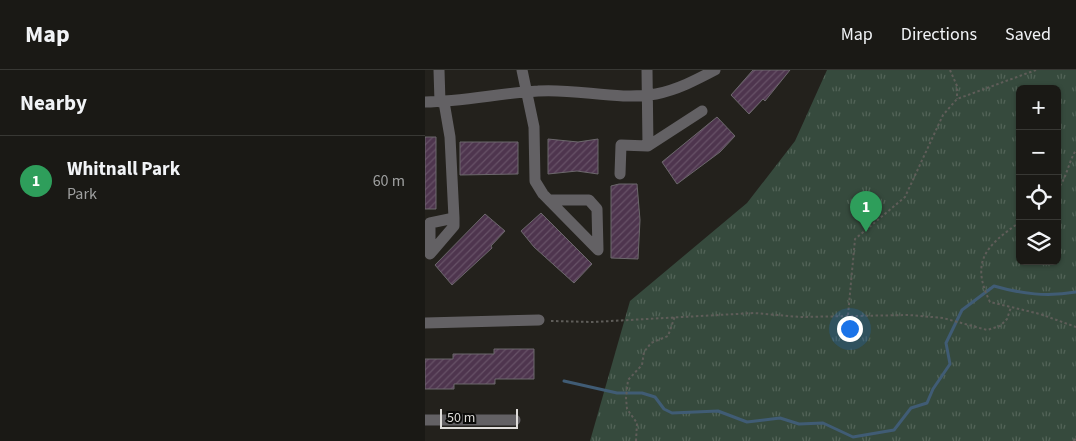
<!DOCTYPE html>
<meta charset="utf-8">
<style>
body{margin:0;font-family:"Source Sans 3",sans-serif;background:#272622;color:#f1f3f6}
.controls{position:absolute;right:15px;top:15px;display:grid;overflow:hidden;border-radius:8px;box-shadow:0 1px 4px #0004}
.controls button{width:45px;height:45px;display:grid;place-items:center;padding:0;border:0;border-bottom:1px solid #383834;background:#1a1915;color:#f1f3f6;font:25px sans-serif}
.scale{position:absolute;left:15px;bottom:12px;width:78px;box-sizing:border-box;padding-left:5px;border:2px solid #dfddda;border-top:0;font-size:14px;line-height:18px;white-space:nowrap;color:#dfddda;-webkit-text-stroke:4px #0b0b09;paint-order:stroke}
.you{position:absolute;left:424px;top:258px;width:18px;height:18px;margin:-12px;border:4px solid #fff;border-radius:50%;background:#1a73e8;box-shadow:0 0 0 8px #1a73e833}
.badge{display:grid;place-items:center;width:32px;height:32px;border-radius:50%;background:#bdbf43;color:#fff;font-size:16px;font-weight:700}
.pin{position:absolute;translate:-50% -41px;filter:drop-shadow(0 1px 2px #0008)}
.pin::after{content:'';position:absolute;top:26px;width:18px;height:15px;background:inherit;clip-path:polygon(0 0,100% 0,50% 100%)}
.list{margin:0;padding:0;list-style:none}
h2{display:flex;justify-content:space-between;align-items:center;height:65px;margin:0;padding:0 20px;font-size:21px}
h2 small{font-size:16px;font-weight:400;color:#9fa0a0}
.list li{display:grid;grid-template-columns:32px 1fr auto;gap:15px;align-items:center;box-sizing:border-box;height:90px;padding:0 20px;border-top:1px solid #383834}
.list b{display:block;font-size:19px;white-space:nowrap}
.list p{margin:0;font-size:16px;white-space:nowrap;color:#9fa0a0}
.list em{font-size:16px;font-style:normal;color:#9fa0a0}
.icon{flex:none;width:28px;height:28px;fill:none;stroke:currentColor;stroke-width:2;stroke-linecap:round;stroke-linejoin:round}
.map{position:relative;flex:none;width:651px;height:371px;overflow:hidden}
header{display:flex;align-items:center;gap:30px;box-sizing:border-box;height:70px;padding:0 25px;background:#1a1915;border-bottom:1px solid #383834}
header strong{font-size:24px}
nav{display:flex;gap:28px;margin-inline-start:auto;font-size:18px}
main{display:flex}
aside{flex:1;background:#1a1915}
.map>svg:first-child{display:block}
.park{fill:url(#park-tufts);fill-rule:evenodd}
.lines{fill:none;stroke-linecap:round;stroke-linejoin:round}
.stream{stroke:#405c75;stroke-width:3}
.building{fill:url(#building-hatch);stroke:#6c686c}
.path{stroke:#5f5d59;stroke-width:2;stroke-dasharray:2.5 2.5;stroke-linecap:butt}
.minor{stroke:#636164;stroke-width:11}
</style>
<header>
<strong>Map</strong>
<nav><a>Map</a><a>Directions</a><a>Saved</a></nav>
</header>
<main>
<aside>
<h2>Nearby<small></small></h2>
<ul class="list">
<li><span class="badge" style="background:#2e9e5b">1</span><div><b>Whitnall Park</b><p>Park</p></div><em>60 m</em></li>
</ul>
</aside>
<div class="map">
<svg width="651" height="371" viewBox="0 0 651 371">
<defs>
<pattern id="park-tufts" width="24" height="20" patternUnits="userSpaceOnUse" patternTransform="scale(1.25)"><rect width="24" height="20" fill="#364a3d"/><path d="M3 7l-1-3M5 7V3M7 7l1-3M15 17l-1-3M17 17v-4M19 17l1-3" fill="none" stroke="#536458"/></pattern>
<pattern id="building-hatch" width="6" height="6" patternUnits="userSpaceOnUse" patternTransform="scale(1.25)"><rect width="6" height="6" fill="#4e354e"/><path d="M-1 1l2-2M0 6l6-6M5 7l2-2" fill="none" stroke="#675267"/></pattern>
</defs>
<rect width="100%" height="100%" fill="#23211c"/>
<path class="park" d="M 402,0 L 651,0 L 651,371 L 165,371 L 205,231 L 322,133 L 370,71 ZM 595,19 L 632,19 L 632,191 L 595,191 Z"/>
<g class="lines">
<path class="stream" d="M 139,311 L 192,323 L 217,323 L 230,327 L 239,339 L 247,343 L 293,341 L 322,352 L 355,348 L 374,354 L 398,353 L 428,367 L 469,360 L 486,338 L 502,333 L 508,319 L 525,294 L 521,273 L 537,240 L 569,216 C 597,224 622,227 651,222"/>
</g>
<path class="building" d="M 328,0 L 365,0 L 340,31 L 338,29 L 324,44 L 306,25 Z
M 292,47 L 310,66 L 295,82 L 252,114 L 237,92 Z
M 0,67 L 11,67 L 11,139 L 0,139 Z
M 123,69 L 153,72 L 173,69 L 173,104 L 152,101 L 123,104 Z
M 35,72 L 93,72 L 93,104 L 35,105 Z
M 194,114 L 212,114 L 215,150 L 213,189 L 186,188 L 186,116 Z
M 116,143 L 167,194 L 149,213 L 109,177 L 96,161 Z
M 60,144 L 80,161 L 66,176 L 67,178 L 27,215 L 10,195 Z
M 69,279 L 109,279 L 109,309 L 70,309 L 70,314 L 29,314 L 29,319 L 0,319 L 0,289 L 28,289 L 28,284 L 69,284 Z"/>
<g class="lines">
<path class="path" d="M 525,0 L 532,16 L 532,29
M 632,120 C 642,108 643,93 651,80
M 595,152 C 561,176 545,191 565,232 L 615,244 L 651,257
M 423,245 L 430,169 L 480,127 L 518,45 L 532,29 L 611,0
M 126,251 L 168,252 L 329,243 L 375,247 L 484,245 L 518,248 L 562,260 L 575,256 L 582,249 L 586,237
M 211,371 L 212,353 L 202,339 L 201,328 L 203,310 L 217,295 L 219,282 L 226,273 L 243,266 L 250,246
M 649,371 L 651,366"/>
<path class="minor" d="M 14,0 L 15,32
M 97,0 L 109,57 L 110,111 L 118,124 L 173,180 L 172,139 L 164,130 L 124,130
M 222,0 L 223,76
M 0,32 C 38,32 75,23 113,21 C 152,18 192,31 231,24 C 252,20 271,10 290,0
M 19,32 L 25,67 L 29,148 L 29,156 L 5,184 L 5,153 L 29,148
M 195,104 L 196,75 L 223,76 L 277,41
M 0,253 L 114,250
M 0,350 L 90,350"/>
</g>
</svg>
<div class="controls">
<button>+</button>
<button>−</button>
<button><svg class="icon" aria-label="locate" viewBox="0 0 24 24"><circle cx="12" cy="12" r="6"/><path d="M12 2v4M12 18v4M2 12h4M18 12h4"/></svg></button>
<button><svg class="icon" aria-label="layers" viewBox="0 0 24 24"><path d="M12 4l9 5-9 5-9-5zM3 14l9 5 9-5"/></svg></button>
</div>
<div class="scale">50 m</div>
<div class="you"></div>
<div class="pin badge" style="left:441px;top:162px;background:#2e9e5b">1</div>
</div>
</main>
